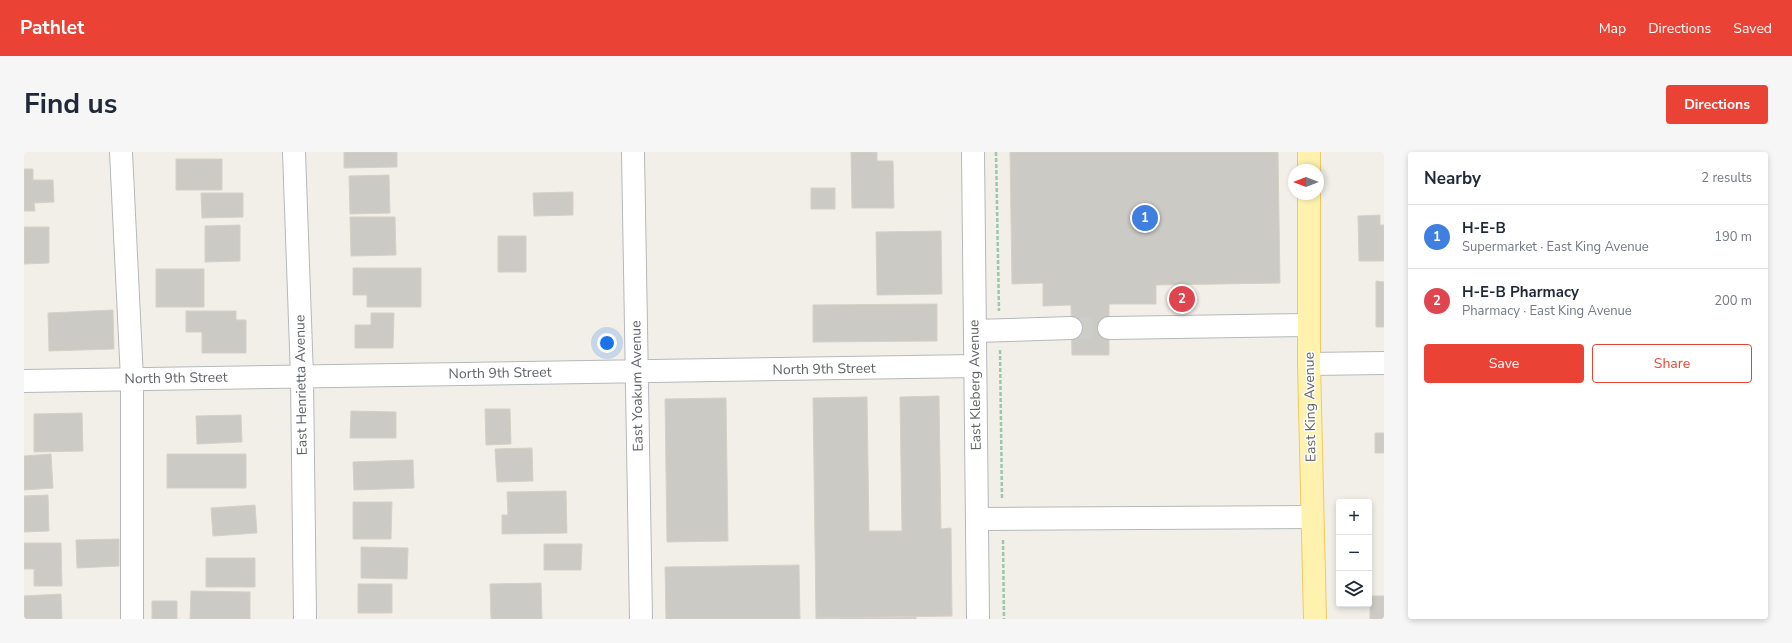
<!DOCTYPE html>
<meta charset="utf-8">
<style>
body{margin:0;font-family:"Nunito Sans",sans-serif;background:#f6f6f7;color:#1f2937}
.controls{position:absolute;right:12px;bottom:12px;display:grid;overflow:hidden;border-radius:4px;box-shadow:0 2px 6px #0003}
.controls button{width:36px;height:36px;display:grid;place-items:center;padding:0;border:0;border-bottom:1px solid #e0e1e3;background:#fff;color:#1f2937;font:20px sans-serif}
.compass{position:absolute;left:1264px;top:12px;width:36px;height:36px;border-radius:50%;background:#fff;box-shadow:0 2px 6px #0003;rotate:270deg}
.you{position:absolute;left:583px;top:191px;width:14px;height:14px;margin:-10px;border:3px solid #fff;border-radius:50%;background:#1a73e8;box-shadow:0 0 0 6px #1a73e833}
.badge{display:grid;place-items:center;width:26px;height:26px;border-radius:50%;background:#ea4335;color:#fff;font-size:13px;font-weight:700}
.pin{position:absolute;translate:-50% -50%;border:2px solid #fff;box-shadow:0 1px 4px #0006}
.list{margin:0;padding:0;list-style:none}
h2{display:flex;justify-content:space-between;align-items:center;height:52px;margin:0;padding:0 16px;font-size:17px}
h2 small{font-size:13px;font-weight:400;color:#747a83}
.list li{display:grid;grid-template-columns:26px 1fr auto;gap:12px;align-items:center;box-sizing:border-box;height:64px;padding:0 16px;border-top:1px solid #e0e1e3}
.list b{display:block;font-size:15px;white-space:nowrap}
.list p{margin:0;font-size:13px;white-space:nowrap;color:#747a83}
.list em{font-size:13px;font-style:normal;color:#747a83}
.actions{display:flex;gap:8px;padding:12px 16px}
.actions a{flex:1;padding:9px 0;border:1px solid #ea4335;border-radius:4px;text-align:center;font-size:14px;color:#ea4335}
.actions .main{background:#ea4335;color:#fff}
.icon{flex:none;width:22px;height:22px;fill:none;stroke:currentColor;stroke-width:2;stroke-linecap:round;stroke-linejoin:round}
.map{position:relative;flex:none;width:1360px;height:467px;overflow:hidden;border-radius:4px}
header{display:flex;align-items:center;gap:24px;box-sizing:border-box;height:56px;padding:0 20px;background:#ea4335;color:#fff}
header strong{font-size:19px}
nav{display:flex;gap:22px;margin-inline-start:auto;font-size:14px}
.intro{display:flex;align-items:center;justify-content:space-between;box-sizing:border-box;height:96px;padding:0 24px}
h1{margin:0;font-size:28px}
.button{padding:10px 18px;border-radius:4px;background:#ea4335;color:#fff;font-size:14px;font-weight:700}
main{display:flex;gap:24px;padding:0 24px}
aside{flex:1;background:#fff;border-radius:4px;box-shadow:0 2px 6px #0003}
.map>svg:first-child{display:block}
.building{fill:#cccac5;stroke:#d6d1c6}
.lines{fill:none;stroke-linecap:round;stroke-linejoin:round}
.minor-tunnel{stroke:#ccccc8;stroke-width:22;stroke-dasharray:22 11;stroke-linecap:butt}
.minor-casing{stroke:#b5b8bc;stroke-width:24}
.major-casing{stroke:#f2c960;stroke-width:24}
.path{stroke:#9cc7a9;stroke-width:2.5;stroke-dasharray:4 2;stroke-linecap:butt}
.minor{stroke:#fff;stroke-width:22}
.major{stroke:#fff2af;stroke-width:22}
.labels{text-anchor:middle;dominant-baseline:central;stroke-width:3;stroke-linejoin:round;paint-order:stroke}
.street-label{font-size:14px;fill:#5f6368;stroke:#fff}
</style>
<header>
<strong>Pathlet</strong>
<nav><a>Map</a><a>Directions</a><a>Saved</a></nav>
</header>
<div class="intro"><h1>Find us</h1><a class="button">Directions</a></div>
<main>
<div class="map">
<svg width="1360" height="467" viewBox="0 0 1360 467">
<rect width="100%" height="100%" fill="#f1efe8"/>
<path class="building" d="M 320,0 L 373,0 L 373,15 L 320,16 Z
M 827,0 L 853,0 L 853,9 L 869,9 L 870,56 L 828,56 Z
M 986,0 L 1254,0 L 1256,131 L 1132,133 L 1132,152 L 1085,152 L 1085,203 L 1048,203 L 1047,153 L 1019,154 L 1019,131 L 988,132 Z
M 152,7 L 198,7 L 198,38 L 152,38 Z
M 0,17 L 9,17 L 9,28 L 29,28 L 30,50 L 10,51 L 11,59 L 0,59 Z
M 365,23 L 366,61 L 326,62 L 325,24 Z
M 787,36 L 811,36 L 811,57 L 787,57 Z
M 549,40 L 549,63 L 510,64 L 509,41 Z
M 177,41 L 219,41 L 219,65 L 178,66 Z
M 1356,63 L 1356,73 L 1360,73 L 1360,109 L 1335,109 L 1334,64 Z
M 326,65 L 371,65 L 372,103 L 327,104 Z
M 216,73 L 216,109 L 181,110 L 181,74 Z
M 0,75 L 25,75 L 25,111 L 0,112 Z
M 917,79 L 918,142 L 853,143 L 852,80 Z
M 474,84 L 502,84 L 502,120 L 474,120 Z
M 329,116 L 397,116 L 397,155 L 343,155 L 343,143 L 329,143 Z
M 132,117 L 180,117 L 180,155 L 132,155 Z
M 1352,129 L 1360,130 L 1360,175 L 1352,175 Z
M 913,152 L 913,189 L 789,190 L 789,153 Z
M 89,158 L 90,197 L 25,199 L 24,161 Z
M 162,159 L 212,159 L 212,168 L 222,168 L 222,201 L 178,201 L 178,180 L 162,180 Z
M 347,161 L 370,161 L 369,196 L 331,196 L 331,173 L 347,173 Z
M 915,244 L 917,377 L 927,376 L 928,464 L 792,466 L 789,246 L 843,245 L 845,379 L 878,379 L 876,245 Z
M 702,246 L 704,389 L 643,390 L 641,247 Z
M 461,257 L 486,257 L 487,292 L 462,293 Z
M 327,259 L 372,260 L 372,286 L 326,286 Z
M 58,261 L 59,299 L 10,300 L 10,262 Z
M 217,263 L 218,290 L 173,292 L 172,264 Z
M 1351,281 L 1360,281 L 1360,301 L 1351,301 Z
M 508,296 L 509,329 L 473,330 L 471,297 Z
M 27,302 L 29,336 L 0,338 L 0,304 Z
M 143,302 L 222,302 L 222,336 L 143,336 Z
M 389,308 L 390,336 L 330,338 L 329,310 Z
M 542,339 L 543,381 L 478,382 L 478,363 L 484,363 L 483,340 Z
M 24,343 L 25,379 L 0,380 L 0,344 Z
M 329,350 L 368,350 L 367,387 L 329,387 Z
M 231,353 L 233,381 L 189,384 L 187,356 Z
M 95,387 L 95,414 L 53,416 L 52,388 Z
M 0,391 L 37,391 L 38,434 L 10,434 L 10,417 L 0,417 Z
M 520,392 L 558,392 L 557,418 L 520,418 Z
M 337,395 L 384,396 L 383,427 L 337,426 Z
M 182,406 L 231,406 L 231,435 L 182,435 Z
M 775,413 L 776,467 L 642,467 L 641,415 Z
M 517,431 L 518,467 L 467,467 L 466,432 Z
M 334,432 L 368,432 L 368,461 L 334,461 Z
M 167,439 L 226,440 L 226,467 L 166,467 Z
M 37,442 L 38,467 L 0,467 L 0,444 Z
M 1346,444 L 1360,444 L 1360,467 L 1346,467 Z
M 128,449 L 153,449 L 153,467 L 128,467 Z
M 892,465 L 892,467 L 792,467 L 792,466 Z"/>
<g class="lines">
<path class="minor-tunnel" d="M 1047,176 L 1085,176"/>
<defs>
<path id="minor" d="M 97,0 L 108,227 L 108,467
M 270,0 L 278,225 L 281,467
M 609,0 L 617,467
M 949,0 L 954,467
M 1085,176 L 1285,173
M 951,179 L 1047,176
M 1285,212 L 1360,211
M 0,229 L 951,214
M 953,367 L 1288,365"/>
<path id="major" d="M 1285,0 L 1285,18
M 1285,42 L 1285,212 L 1291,467"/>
</defs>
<use href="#minor" class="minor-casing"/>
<use href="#major" class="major-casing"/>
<path class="path" d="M 972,0 L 975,159
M 976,198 L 978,347
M 979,388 L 980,467"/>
<use href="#minor" class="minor"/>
<use href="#major" class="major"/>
</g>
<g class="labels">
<g class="street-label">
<text transform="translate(800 217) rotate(-1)">North 9th Street</text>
<text transform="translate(476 221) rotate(-1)">North 9th Street</text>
<text transform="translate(152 226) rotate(-1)">North 9th Street</text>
<text transform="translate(277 233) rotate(-91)">East Henrietta Avenue</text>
<text transform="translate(951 233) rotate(-91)">East Kleberg Avenue</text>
<text transform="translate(613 234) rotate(-91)">East Yoakum Avenue</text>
<text transform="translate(1286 255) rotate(-91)">East King Avenue</text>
</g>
</g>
</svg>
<div class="controls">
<button>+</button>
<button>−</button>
<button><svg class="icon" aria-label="layers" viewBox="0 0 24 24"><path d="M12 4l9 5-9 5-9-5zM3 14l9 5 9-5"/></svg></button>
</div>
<svg class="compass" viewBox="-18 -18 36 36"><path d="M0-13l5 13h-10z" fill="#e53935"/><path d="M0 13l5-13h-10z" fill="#747a83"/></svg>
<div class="you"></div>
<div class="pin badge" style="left:1121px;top:66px;background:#3f7fe0">1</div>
<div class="pin badge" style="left:1158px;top:147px;background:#e0444e">2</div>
</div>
<aside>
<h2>Nearby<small>2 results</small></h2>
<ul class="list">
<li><span class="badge" style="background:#3f7fe0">1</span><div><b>H-E-B</b><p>Supermarket · East King Avenue</p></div><em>190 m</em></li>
<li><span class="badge" style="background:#e0444e">2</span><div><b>H-E-B Pharmacy</b><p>Pharmacy · East King Avenue</p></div><em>200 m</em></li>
</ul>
<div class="actions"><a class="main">Save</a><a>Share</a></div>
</aside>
</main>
